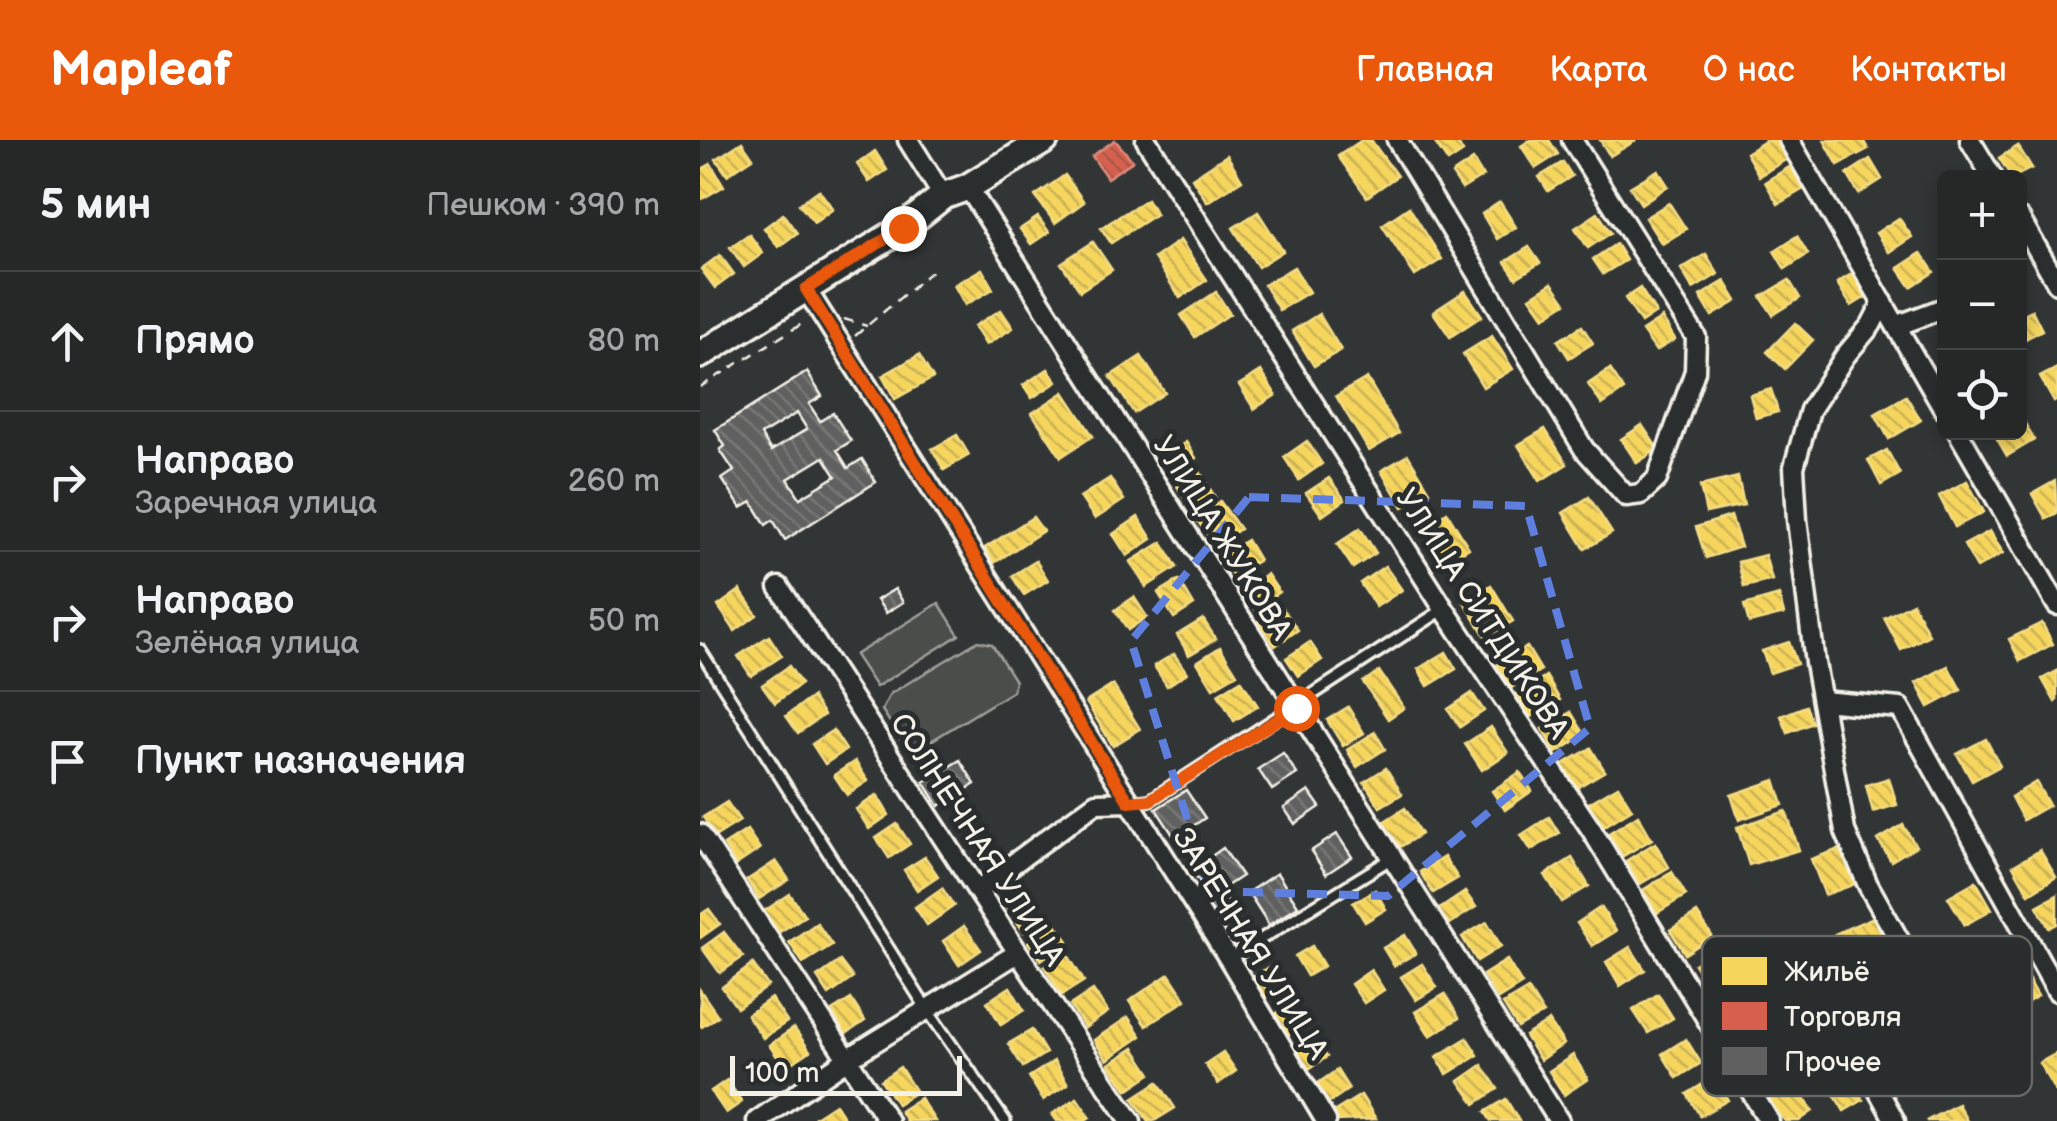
<!DOCTYPE html>
<html lang="ru">
<meta charset="utf-8">
<style>
body{margin:0;font-family:"Balsamiq Sans",sans-serif;background:#323434;color:#f1f3f6}
.controls{position:absolute;right:30px;top:30px;display:grid;overflow:hidden;border-radius:15px;box-shadow:0 5px 15px #0003}
.controls button{width:90px;height:90px;display:grid;place-items:center;padding:0;border:0;border-bottom:2px solid #424445;background:#262828;color:#f1f3f6;font:50px sans-serif}
.scale{position:absolute;left:30px;bottom:25px;width:232px;box-sizing:border-box;padding-left:10px;border:5px solid #f4f1e8;border-top:0;font-size:28px;line-height:35px;white-space:nowrap;color:#f4f1e8;-webkit-text-stroke:8px #2a2d2e;paint-order:stroke}
.stop{position:absolute;width:30px;height:30px;margin:-22px;border:8px solid #ea580c;border-radius:50%;background:#fff}
.stop.end{background:#ea580c;border-color:#fff;box-shadow:0 2px 10px #0008}
.list{margin:0;padding:0;list-style:none}
h2{display:flex;justify-content:space-between;align-items:center;height:130px;margin:0;padding:0 40px;font-size:42px}
h2 small{font-size:32px;font-weight:400;color:#a4a6a8}
.list li{display:grid;grid-template-columns:65px 1fr auto;gap:30px;align-items:center;box-sizing:border-box;height:140px;padding:0 40px;border-top:2px solid #424445}
.list b{display:block;font-size:38px;white-space:nowrap}
.list p{margin:0;font-size:32px;white-space:nowrap;color:#a4a6a8}
.list em{font-size:32px;font-style:normal;color:#a4a6a8}
.icon{flex:none;width:55px;height:55px;fill:none;stroke:currentColor;stroke-width:2;stroke-linecap:round;stroke-linejoin:round}
.map{position:relative;flex:none;width:1357px;height:981px;overflow:hidden}
header{display:flex;align-items:center;gap:60px;box-sizing:border-box;height:140px;padding:0 50px;background:#ea580c;color:#fff}
header strong{font-size:48px}
nav{display:flex;gap:55px;margin-inline-start:auto;font-size:35px}
main{display:flex}
aside{flex:1;background:#262828}
.map>svg:first-child{display:block}
.pitch{fill:#4b4d4c;stroke:#a09f9a;stroke-width:2.5}
.homes{fill:url(#homes-back-hatch);stroke:#f5dd86;stroke-width:2.5}
.shops{fill:url(#shops-back-hatch);stroke:#df8c7c;stroke-width:2.5}
.building{fill:url(#building-back-hatch);stroke:#f4f1e8;stroke-width:2.5;fill-rule:evenodd}
.lines{fill:none;stroke-linecap:round;stroke-linejoin:round}
.lane-casing{stroke:#f4f1e8;stroke-width:16}
.street-casing{stroke:#f4f1e8;stroke-width:25}
.secondary-casing{stroke:#f4f1e8;stroke-width:32}
.path{stroke:#f4f1e8;stroke-width:2.5;stroke-dasharray:10 8;stroke-linecap:butt}
.lane{stroke:#2a2d2e;stroke-width:9}
.street{stroke:#2a2d2e;stroke-width:18}
.secondary{stroke:#2a2d2e;stroke-width:25}
.route{stroke:#ea580c;stroke-width:12}
.marked{fill:none;stroke:#5e7fdd;stroke-width:8;stroke-dasharray:20 12;stroke-linejoin:round}
.labels{text-anchor:middle;dominant-baseline:central;stroke-width:10;stroke-linejoin:round;paint-order:stroke}
.street-label{font-size:30px;fill:#f4f1e8;stroke:#2a2d2e}
.key{fill:#2a2d2e;stroke:#676866;stroke-width:2.5}
.key-label{font-size:28px;fill:#f4f1e8}
</style>
<header>
<strong>Mapleaf</strong>
<nav><a>Главная</a><a>Карта</a><a>О нас</a><a>Контакты</a></nav>
</header>
<main>
<aside>
<h2>5 мин<small>Пешком · 390 m</small></h2>
<ul class="list">
<li><svg class="icon" aria-label="ahead" viewBox="0 0 24 24"><path d="M12 20V5M6 11l6-6 6 6"/></svg><div><b>Прямо</b></div><em>80 m</em></li>
<li><svg class="icon" aria-label="right" viewBox="0 0 24 24"><path d="M7 20v-9h11M14 6l5 5-5 5"/></svg><div><b>Направо</b><p>Заречная улица</p></div><em>260 m</em></li>
<li><svg class="icon" aria-label="right" viewBox="0 0 24 24"><path d="M7 20v-9h11M14 6l5 5-5 5"/></svg><div><b>Направо</b><p>Зелёная улица</p></div><em>50 m</em></li>
<li><svg class="icon" aria-label="arrive" viewBox="0 0 24 24"><path d="M6 21V4h12l-3 4 3 4H6"/></svg><div><b>Пункт назначения</b></div></li>
</ul>
</aside>
<div class="map">
<svg width="1357" height="981" viewBox="0 0 1357 981">
<defs>
<pattern id="homes-back-hatch" width="6" height="6" patternUnits="userSpaceOnUse" patternTransform="scale(2.5)"><rect width="6" height="6" fill="#f6d55c"/><path d="M-1 5l2 2M0 0l6 6M5-1l2 2" fill="none" stroke="#cbb256"/></pattern>
<pattern id="shops-back-hatch" width="6" height="6" patternUnits="userSpaceOnUse" patternTransform="scale(2.5)"><rect width="6" height="6" fill="#d6604d"/><path d="M-1 5l2 2M0 0l6 6M5-1l2 2" fill="none" stroke="#a5584b"/></pattern>
<pattern id="building-back-hatch" width="6" height="6" patternUnits="userSpaceOnUse" patternTransform="scale(2.5)"><rect width="6" height="6" fill="#5f605f"/><path d="M-1 5l2 2M0 0l6 6M5-1l2 2" fill="none" stroke="#777776"/></pattern>
</defs>
<rect width="100%" height="100%" fill="#323535"/>
<filter id="ink" filterUnits="userSpaceOnUse"><feTurbulence type="fractalNoise" baseFrequency=".01" numOctaves="2"/><feDisplacementMap in="SourceGraphic" scale="20" xChannelSelector="R" yChannelSelector="G"/><feConvolveMatrix kernelMatrix="1 2 1 2 8 2 1 2 1" color-interpolation-filters="sRGB"/></filter>
<g filter="url(#ink)">
<path class="pitch" d="M 239,463 L 259,495 L 176,547 L 155,515 Z
M 278,501 L 292,504 L 315,541 L 313,551 L 216,610 L 205,606 L 182,570 L 190,554 Z"/>
<path class="homes" d="M 662,0 L 671,0 L 697,36 L 667,57 L 638,16 Z
M 733,0 L 756,0 L 763,12 L 748,22 Z
M 830,0 L 849,0 L 858,14 L 836,28 L 821,6 Z
M 900,0 L 934,0 L 935,1 L 910,16 Z
M 1067,0 L 1076,0 L 1087,19 L 1059,36 L 1046,13 Z
M 1124,0 L 1163,0 L 1168,9 L 1138,25 Z
M 42,2 L 53,18 L 27,35 L 16,19 Z
M 1318,6 L 1332,28 L 1312,38 L 1299,18 Z
M 175,11 L 187,30 L 169,42 L 157,24 Z
M 527,15 L 542,40 L 507,62 L 492,38 Z
M 1170,19 L 1182,39 L 1159,54 L 1147,34 Z
M 773,20 L 783,36 L 762,49 L 752,34 Z
M 863,22 L 872,36 L 848,51 L 839,37 Z
M 11,24 L 24,46 L 0,60 L 0,30 Z
M 1091,26 L 1105,48 L 1078,64 L 1065,42 Z
M 958,30 L 968,46 L 941,64 L 930,47 Z
M 365,35 L 384,62 L 355,83 L 335,56 Z
M 119,50 L 133,69 L 114,83 L 99,64 Z
M 447,59 L 456,74 L 411,103 L 401,88 Z
M 800,62 L 816,87 L 797,99 L 782,74 Z
M 969,63 L 986,89 L 962,104 L 945,78 Z
M 709,67 L 742,119 L 715,136 L 682,85 Z
M 558,72 L 583,111 L 558,127 L 533,88 Z
M 898,73 L 911,93 L 888,108 L 875,88 Z
M 83,74 L 97,93 L 78,107 L 64,88 Z
M 338,77 L 349,92 L 331,104 L 320,89 Z
M 1199,78 L 1212,97 L 1189,112 L 1176,93 Z
M 49,94 L 63,113 L 44,127 L 30,107 Z
M 1097,96 L 1108,114 L 1085,129 L 1074,111 Z
M 480,100 L 507,140 L 480,158 L 454,118 Z
M 393,102 L 412,130 L 380,151 L 361,123 Z
M 916,104 L 926,120 L 903,134 L 893,119 Z
M 829,107 L 840,123 L 816,138 L 805,122 Z
M 1221,113 L 1234,132 L 1211,147 L 1198,128 Z
M 1006,114 L 1018,134 L 993,149 L 981,129 Z
M 20,115 L 34,134 L 15,148 L 1,129 Z
M 594,127 L 609,152 L 579,170 L 564,145 Z
M 282,129 L 293,149 L 265,165 L 254,145 Z
M 1155,132 L 1169,155 L 1151,166 L 1137,143 Z
M 1089,140 L 1100,158 L 1073,175 L 1061,157 Z
M 1025,141 L 1037,161 L 1012,176 L 1000,156 Z
M 852,143 L 866,163 L 844,177 L 830,157 Z
M 940,148 L 956,173 L 941,183 L 925,158 Z
M 765,151 L 782,176 L 750,197 L 733,172 Z
M 516,152 L 530,174 L 495,197 L 481,175 Z
M 301,170 L 313,188 L 286,205 L 274,186 Z
M 1332,170 L 1342,190 L 1320,202 L 1320,176 Z
M 619,174 L 641,210 L 614,226 L 592,191 Z
M 962,178 L 975,199 L 956,211 L 942,191 Z
M 1095,183 L 1113,200 L 1085,229 L 1067,212 Z
M 882,186 L 893,203 L 869,218 L 858,201 Z
M 792,196 L 813,229 L 783,247 L 763,214 Z
M 219,215 L 233,238 L 195,259 L 182,236 Z
M 441,216 L 465,253 L 434,273 L 410,236 Z
M 1357,228 L 1357,260 L 1354,262 L 1340,237 Z
M 348,229 L 357,242 L 332,258 L 323,245 Z
M 910,229 L 924,250 L 902,265 L 888,244 Z
M 561,231 L 576,255 L 554,269 L 539,245 Z
M 667,238 L 699,293 L 669,311 L 636,256 Z
M 1071,249 L 1078,272 L 1056,278 L 1050,255 Z
M 364,252 L 393,296 L 361,317 L 332,273 Z
M 1206,256 L 1221,280 L 1189,299 L 1175,274 Z
M 1321,276 L 1334,300 L 1307,316 L 1293,292 L 1320,292 Z
M 942,285 L 958,309 L 937,323 L 921,299 Z
M 845,289 L 867,324 L 840,341 L 818,305 Z
M 257,295 L 269,315 L 244,330 L 232,309 Z
M 607,301 L 622,324 L 599,340 L 584,317 Z
M 486,302 L 496,318 L 473,334 L 462,318 Z
M 1187,310 L 1200,334 L 1181,345 L 1168,320 Z
M 708,315 L 730,351 L 703,367 L 681,331 Z
M 500,332 L 515,357 L 492,371 L 477,346 Z
M 1038,337 L 1044,365 L 1006,373 L 1000,346 Z
M 410,338 L 424,360 L 395,379 L 380,357 Z
M 629,338 L 645,360 L 622,376 L 606,353 Z
M 1267,341 L 1284,372 L 1255,387 L 1239,356 Z
M 1355,341 L 1357,373 L 1346,379 L 1332,354 Z
M 889,357 L 912,393 L 885,409 L 863,373 Z
M 520,361 L 540,389 L 516,406 L 496,379 Z
M 747,372 L 769,408 L 742,424 L 720,389 Z
M 1031,376 L 1041,407 L 1006,418 L 996,387 Z
M 333,377 L 343,391 L 294,423 L 285,408 Z
M 438,377 L 452,399 L 427,416 L 413,394 Z
M 660,388 L 676,413 L 653,428 L 637,404 Z
M 1290,391 L 1303,413 L 1277,428 L 1264,405 Z
M 547,400 L 559,420 L 533,436 L 521,416 Z
M 462,402 L 477,427 L 446,447 L 430,422 Z
M 1065,415 L 1072,440 L 1044,447 L 1038,422 Z
M 336,421 L 348,440 L 324,455 L 312,436 Z
M 685,426 L 702,450 L 676,467 L 660,443 Z
M 567,434 L 579,452 L 555,469 L 543,451 Z
M 479,440 L 494,465 L 474,478 L 458,453 Z
M 791,445 L 813,481 L 786,497 L 764,462 Z
M 40,450 L 57,475 L 35,491 L 18,466 Z
M 1079,455 L 1084,474 L 1049,483 L 1044,465 Z
M 434,457 L 447,477 L 428,490 L 415,470 Z
M 1213,463 L 1229,495 L 1201,510 L 1184,478 Z
M 581,466 L 598,490 L 575,506 L 558,481 Z
M 503,479 L 516,499 L 489,515 L 477,495 Z
M 1342,483 L 1353,504 L 1320,521 L 1309,499 Z
M 69,496 L 82,516 L 51,536 L 38,516 Z
M 610,502 L 622,520 L 598,536 L 586,518 Z
M 1089,502 L 1097,524 L 1070,533 L 1062,511 Z
M 520,507 L 537,534 L 513,548 L 497,522 Z
M 827,507 L 841,530 L 811,548 L 797,525 Z
M 746,512 L 756,529 L 728,546 L 718,529 Z
M 474,514 L 487,533 L 467,546 L 454,526 Z
M 89,526 L 101,544 L 75,563 L 62,545 Z
M 1248,526 L 1261,550 L 1229,567 L 1216,543 Z
M 679,531 L 704,568 L 688,579 L 663,542 Z
M 1357,531 L 1357,560 L 1355,562 L 1342,539 Z
M 846,536 L 860,560 L 831,577 L 817,554 Z
M 541,540 L 558,566 L 534,581 L 518,554 Z
M 413,545 L 440,589 L 413,606 L 386,562 Z
M 772,553 L 784,571 L 760,587 L 748,569 Z
M 112,557 L 124,575 L 98,593 L 86,576 Z
M 1106,566 L 1112,583 L 1088,593 L 1081,576 Z
M 648,567 L 664,593 L 643,606 L 627,580 Z
M 871,572 L 885,595 L 856,613 L 842,589 Z
M 791,587 L 808,613 L 782,630 L 765,604 Z
M 133,590 L 146,610 L 125,624 L 112,604 Z
M 675,592 L 685,609 L 657,627 L 647,610 Z
M 1286,599 L 1300,626 L 1272,641 L 1257,614 Z
M 891,608 L 905,631 L 876,648 L 862,625 Z
M 155,621 L 168,641 L 147,655 L 134,635 Z
M 686,628 L 702,654 L 680,667 L 664,642 Z
M 820,632 L 832,651 L 805,670 L 792,651 Z
M 1189,638 L 1197,665 L 1173,672 L 1166,645 Z
M 1075,640 L 1083,665 L 1039,680 L 1031,655 Z
M 1336,642 L 1349,665 L 1323,680 L 1311,657 Z
M 918,646 L 932,669 L 903,687 L 889,663 Z
M 177,655 L 189,675 L 169,689 L 156,669 Z
M 27,662 L 40,681 L 16,696 L 3,677 Z
M 705,668 L 721,694 L 700,707 L 683,682 Z
M 1086,671 L 1099,710 L 1049,725 L 1037,687 Z
M 938,675 L 952,699 L 923,716 L 909,693 Z
M 849,677 L 859,693 L 831,710 L 821,695 Z
M 197,684 L 210,704 L 189,718 L 176,698 Z
M 1203,685 L 1216,706 L 1191,721 L 1178,700 Z
M 47,690 L 60,709 L 36,725 L 24,705 Z
M 955,703 L 969,727 L 940,744 L 926,721 Z
M 1145,707 L 1158,743 L 1125,755 L 1111,719 Z
M 1340,710 L 1356,737 L 1329,754 L 1313,726 Z
M 225,717 L 238,736 L 217,750 L 204,730 Z
M 744,717 L 758,738 L 733,753 L 720,732 Z
M 872,718 L 889,746 L 862,762 L 845,735 Z
M 76,721 L 89,740 L 59,759 L 47,740 Z
M 972,732 L 986,755 L 957,773 L 943,750 Z
M 1276,741 L 1292,769 L 1265,785 L 1248,757 Z
M 242,748 L 254,766 L 227,785 L 215,767 Z
M 675,750 L 686,769 L 665,782 L 653,763 Z
M 324,751 L 344,779 L 324,792 L 305,764 Z
M 765,752 L 776,767 L 748,785 L 738,770 Z
M 90,754 L 105,776 L 78,793 L 64,771 Z
M 1357,755 L 1357,784 L 1349,788 L 1337,766 Z
M 901,767 L 916,791 L 892,806 L 877,783 Z
M 9,769 L 20,784 L 0,798 L 0,775 Z
M 997,773 L 1012,796 L 985,814 L 970,790 Z
M 1174,777 L 1188,808 L 1149,825 L 1135,794 Z
M 787,782 L 801,806 L 777,821 L 762,797 Z
M 117,783 L 132,805 L 103,823 L 89,802 Z
M 355,783 L 368,801 L 341,820 L 328,802 Z
M 264,786 L 281,810 L 259,825 L 243,801 Z
M 24,792 L 43,817 L 20,833 L 2,808 Z
M 705,795 L 716,813 L 694,826 L 683,808 Z
M 612,806 L 624,826 L 607,836 L 595,816 Z
M 1021,806 L 1036,830 L 1009,847 L 994,824 Z
M 930,807 L 945,830 L 920,846 L 906,822 Z
M 366,812 L 384,841 L 362,855 L 344,826 Z
M 807,820 L 822,844 L 798,859 L 783,835 Z
M 140,821 L 153,838 L 129,855 L 117,837 Z
M 53,824 L 68,846 L 37,868 L 22,847 Z
M 722,824 L 737,847 L 716,860 L 701,837 Z
M 567,828 L 579,849 L 562,859 L 550,839 Z
M 1322,828 L 1338,856 L 1311,872 L 1295,844 Z
M 671,830 L 684,850 L 664,863 L 651,844 Z
M 469,834 L 486,860 L 446,886 L 429,861 Z
M 310,847 L 324,870 L 301,885 L 287,862 Z
M 828,849 L 843,873 L 818,888 L 803,864 Z
M 0,850 L 18,876 L 2,887 L 0,885 Z
M 393,850 L 408,872 L 385,888 L 370,865 Z
M 745,854 L 759,878 L 730,896 L 715,872 Z
M 958,854 L 973,878 L 948,893 L 933,870 Z
M 71,858 L 87,882 L 63,898 L 47,875 Z
M 151,859 L 165,881 L 146,894 L 132,871 Z
M 592,864 L 605,885 L 585,897 L 572,876 Z
M 428,877 L 441,896 L 407,920 L 394,900 Z
M 849,881 L 864,904 L 840,920 L 825,896 Z
M 94,888 L 110,911 L 85,928 L 69,905 Z
M 332,890 L 346,913 L 323,927 L 308,904 Z
M 614,898 L 627,917 L 604,932 L 592,912 Z
M 767,898 L 778,915 L 747,934 L 736,917 Z
M 986,899 L 1001,923 L 977,938 L 962,914 Z
M 434,908 L 451,934 L 427,950 L 409,924 Z
M 523,912 L 536,931 L 518,944 L 505,924 Z
M 1357,913 L 1357,950 L 1355,951 L 1339,923 Z
M 873,915 L 888,939 L 864,955 L 849,931 Z
M 354,921 L 368,944 L 343,960 L 329,937 Z
M 1142,924 L 1163,960 L 1144,971 L 1123,936 Z
M 782,925 L 798,949 L 775,964 L 759,941 Z
M 200,927 L 216,952 L 197,964 L 181,940 Z
M 637,930 L 649,949 L 627,964 L 615,945 Z
M 1085,931 L 1113,971 L 1099,981 L 1085,981 L 1061,948 Z
M 1014,937 L 1028,960 L 1000,976 L 987,954 Z
M 27,940 L 42,962 L 26,973 L 11,951 Z
M 458,942 L 475,968 L 454,981 L 448,981 L 433,958 Z
M 661,955 L 676,979 L 637,981 L 632,973 Z
M 220,958 L 235,981 L 206,981 L 200,971 Z
M 377,958 L 390,977 L 384,981 L 357,981 L 352,974 Z
M 806,959 L 819,981 L 791,981 L 785,972 Z
M 135,964 L 146,981 L 118,981 L 115,977 Z
M 1258,964 L 1267,981 L 1226,981 Z"/>
<path class="shops" d="M 415,0 L 433,21 L 407,38 L 392,16 Z"/>
<path class="building" d="M 107,232 L 122,256 L 109,264 L 120,281 L 133,273 L 151,301 L 137,310 L 148,328 L 162,319 L 176,342 L 85,400 L 73,380 L 66,385 L 52,362 L 41,368 L 22,339 L 34,331 L 20,310 L 25,306 L 15,290 ZM 97,273 L 107,289 L 71,311 L 61,295 ZM 124,317 L 136,336 L 100,358 L 88,339 Z
M 195,449 L 203,462 L 186,473 L 177,460 Z
M 583,613 L 597,634 L 572,650 L 558,629 Z
M 260,620 L 275,644 L 239,666 L 224,642 Z
M 486,650 L 505,678 L 475,698 L 456,669 Z
M 609,651 L 620,667 L 595,684 L 584,668 Z
M 637,694 L 652,717 L 626,734 L 611,711 Z
M 523,708 L 542,736 L 510,757 L 492,730 Z
M 577,733 L 598,766 L 569,785 L 548,752 Z
M 523,754 L 548,794 L 526,807 L 502,767 Z"/>
<g class="lines">
<defs>
<path id="lane" d="M 0,510 L 228,871 L 305,981
M 432,662 L 450,660 L 744,469
M 529,819 L 692,718"/>
<path id="street" d="M 208,0 L 243,56
M 446,0 L 744,469 L 891,689 L 1069,981
M 697,0 L 884,309 L 926,356 L 941,354 L 957,339 L 995,231 L 996,197 L 872,0
M 1089,0 L 1244,269
M 1270,0 L 1293,38
M 268,47 L 859,981
M 1320,79 L 1357,143
M 106,149 L 529,819 L 626,981
M 1183,162 L 1171,185 L 1145,216 L 1110,270 L 1094,327 L 1097,380 L 1115,523 L 1145,691 L 1168,745 L 1229,853 L 1153,905 L 1195,981
M 1196,186 L 1244,168
M 1258,292 L 1357,465
M 79,447 C 197,625 310,805 431,981
M 1122,561 L 1200,568 L 1357,851
M 0,694 L 188,981
M 279,749 L 396,663 L 429,662
M 57,981 L 149,918 L 316,814"/>
<path id="secondary" d="M 0,215 L 203,88 L 243,56 L 268,47 L 345,0"/>
</defs>
<use href="#lane" class="lane-casing"/>
<use href="#street" class="street-casing"/>
<use href="#secondary" class="secondary-casing"/>
<path class="path" d="M 144,179 L 167,186
M 155,196 L 233,130
M 0,247 L 105,182"/>
<use href="#lane" class="lane"/>
<use href="#street" class="street"/>
<use href="#secondary" class="secondary"/>
</g>
</g>
<g class="lines" filter="url(#ink)">
<path class="route" d="M 203,88 L 106,149 L 429,662 L 450,660 L 596,568"/>
</g>
<path class="marked" d="M 549,357 L 826,366 L 890,588 L 688,756 L 510,751 L 431,501 Z"/>
<g class="labels">
<g class="street-label">
<text transform="translate(522 398) rotate(58)">УЛИЦА ЖУКОВА</text>
<text transform="translate(782 474) rotate(57)">УЛИЦА СИТДИКОВА</text>
<text transform="translate(277 700) rotate(57)">СОЛНЕЧНАЯ УЛИЦА</text>
<text transform="translate(550 804) rotate(58)">ЗАРЕЧНАЯ УЛИЦА</text>
</g>
</g>
<rect x="1002" y="796" width="330" height="160" rx="15" class="key"/>
<rect x="1022" y="817" width="45" height="28" fill="#f6d55c"/>
<rect x="1022" y="862" width="45" height="28" fill="#d6604d"/>
<rect x="1022" y="907" width="45" height="28" fill="#5f605f"/>
<g class="key-label">
<text x="1084" y="841">Жильё</text>
<text x="1084" y="886">Торговля</text>
<text x="1084" y="931">Прочее</text>
</g>
</svg>
<div class="controls">
<button>+</button>
<button>−</button>
<button><svg class="icon" aria-label="locate" viewBox="0 0 24 24"><circle cx="12" cy="12" r="6"/><path d="M12 2v4M12 18v4M2 12h4M18 12h4"/></svg></button>
</div>
<div class="scale">100 m</div>
<div class="stop" style="left:596px;top:568px"></div>
<div class="stop end" style="left:203px;top:88px"></div>
</div>
</main>
